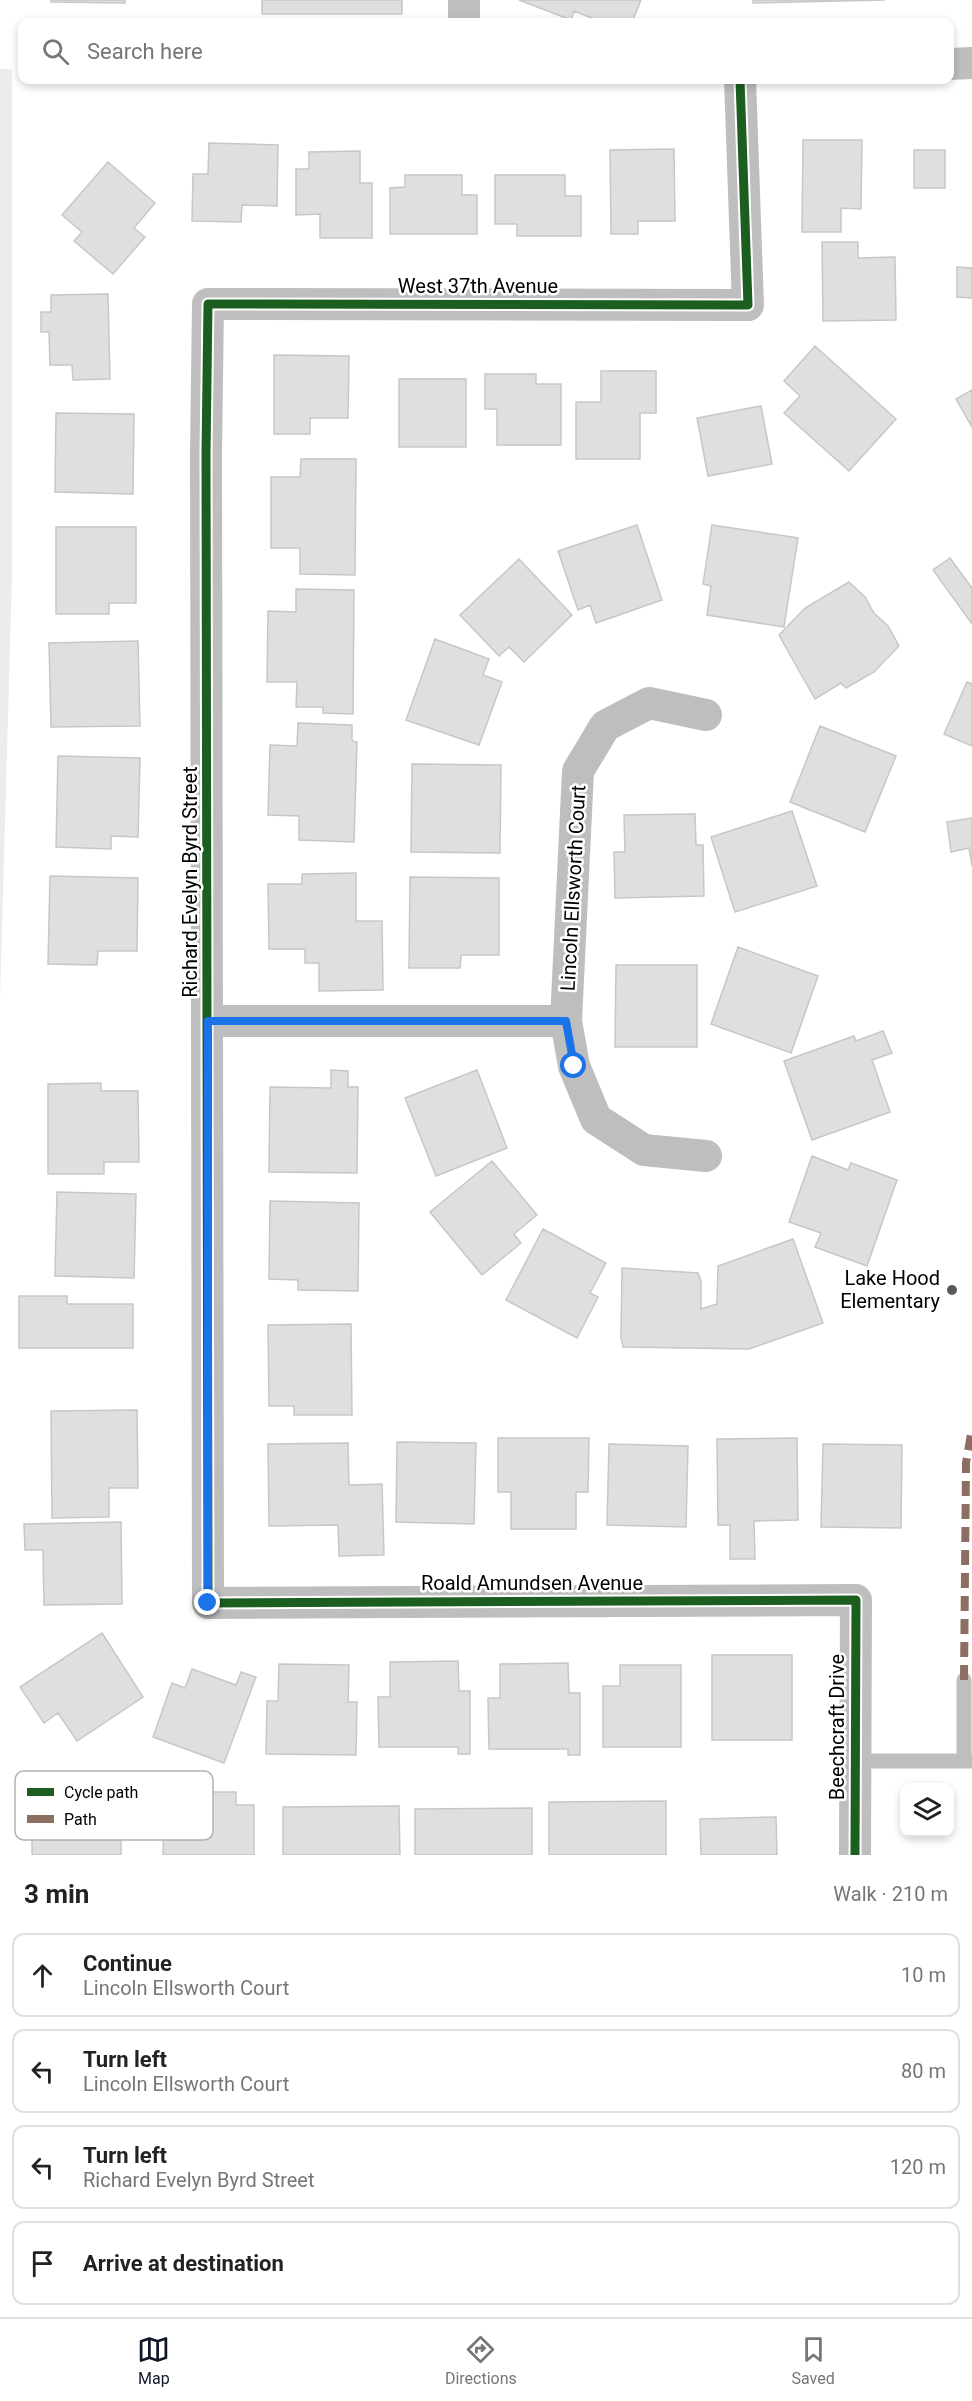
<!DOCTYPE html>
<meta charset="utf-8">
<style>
body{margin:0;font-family:Roboto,sans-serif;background:#f2f2f2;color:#222}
.controls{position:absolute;right:18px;bottom:18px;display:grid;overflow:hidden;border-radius:12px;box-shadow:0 3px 9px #0003}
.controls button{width:54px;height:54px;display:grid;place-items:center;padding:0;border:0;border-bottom:2px solid #e0e0e0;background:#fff;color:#222;font:30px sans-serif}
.stop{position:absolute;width:18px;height:18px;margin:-14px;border:4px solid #1a73e8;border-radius:50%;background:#fff}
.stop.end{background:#1a73e8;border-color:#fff;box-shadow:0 2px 6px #0008}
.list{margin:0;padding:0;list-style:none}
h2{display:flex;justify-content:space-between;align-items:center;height:78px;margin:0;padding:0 24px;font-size:26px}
h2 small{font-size:20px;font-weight:400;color:#767676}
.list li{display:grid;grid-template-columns:39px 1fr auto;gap:18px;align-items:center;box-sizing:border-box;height:84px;margin:0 12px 12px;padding:0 12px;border:2px solid #e0e0e0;border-radius:12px}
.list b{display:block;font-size:22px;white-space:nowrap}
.list p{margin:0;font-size:20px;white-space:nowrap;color:#767676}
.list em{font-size:20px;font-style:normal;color:#767676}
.icon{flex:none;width:33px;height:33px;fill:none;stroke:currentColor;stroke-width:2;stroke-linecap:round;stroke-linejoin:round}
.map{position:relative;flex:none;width:972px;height:1855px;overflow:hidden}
.search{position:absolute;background:#fff;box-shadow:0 3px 9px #0003;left:18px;right:18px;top:18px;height:66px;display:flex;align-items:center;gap:15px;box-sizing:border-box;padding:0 21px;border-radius:12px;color:#767676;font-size:22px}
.sheet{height:462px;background:#fff}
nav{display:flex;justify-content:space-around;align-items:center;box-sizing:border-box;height:84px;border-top:2px solid #e0e0e0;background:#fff;font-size:16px;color:#767676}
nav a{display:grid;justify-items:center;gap:3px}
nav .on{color:#111827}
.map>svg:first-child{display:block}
.green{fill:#ececec}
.building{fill:#dfdfdf;stroke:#c7c7c7;stroke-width:1.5}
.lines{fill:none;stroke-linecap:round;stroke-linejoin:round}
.service{stroke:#bebebe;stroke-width:15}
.minor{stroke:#bebebe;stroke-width:32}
.quiet{stroke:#8d6e63;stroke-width:8;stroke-dasharray:15 8;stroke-linecap:butt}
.cycleway-casing{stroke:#fff;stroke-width:13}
.cycleway{stroke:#1b5e20;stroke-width:9}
.route{stroke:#1a73e8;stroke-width:8}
.poi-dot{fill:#595959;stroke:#fff;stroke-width:2}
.labels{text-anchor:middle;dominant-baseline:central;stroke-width:5;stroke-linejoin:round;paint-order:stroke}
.street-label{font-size:20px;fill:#000;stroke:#fff}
.poi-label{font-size:20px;fill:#000;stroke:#fff;text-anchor:end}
.key{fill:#fff;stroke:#b2b2b2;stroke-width:1.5}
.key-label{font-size:16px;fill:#000}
</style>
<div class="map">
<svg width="972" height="1855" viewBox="0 0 972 1855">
<rect width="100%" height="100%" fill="#fff"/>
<path class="green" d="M 0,69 L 12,69 L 12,575 L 0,1000 Z"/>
<path class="building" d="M 51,0 L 125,0 L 125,3 L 51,2 Z
M 262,0 L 402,0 L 402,14 L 262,14 Z
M 519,0 L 641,0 L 632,22 L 602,22 L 574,11 L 571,20 Z
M 753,0 L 885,0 L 753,3 Z
M 803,140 L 862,140 L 861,209 L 841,208 L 841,232 L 802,232 Z
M 209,143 L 278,145 L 277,206 L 242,205 L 241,222 L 192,221 L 193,174 L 208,174 Z
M 674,149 L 675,221 L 638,221 L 638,234 L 611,234 L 610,150 Z
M 914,150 L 945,150 L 945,188 L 914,188 Z
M 360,151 L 360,183 L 372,183 L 372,238 L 320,238 L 320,214 L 296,215 L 296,169 L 309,169 L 309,152 Z
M 108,162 L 155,203 L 134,228 L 145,237 L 113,274 L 74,241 L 82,232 L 62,215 Z
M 405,175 L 462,175 L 462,195 L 477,195 L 477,234 L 390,234 L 390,188 L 405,187 Z
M 495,175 L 565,175 L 565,196 L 581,196 L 581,236 L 517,236 L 517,224 L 495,224 Z
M 822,242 L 858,242 L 858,258 L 895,257 L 896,320 L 823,321 Z
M 957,267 L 972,268 L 972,298 L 957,297 Z
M 108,294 L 110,379 L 73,380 L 72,365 L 50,365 L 49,332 L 41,332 L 41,312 L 51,312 L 51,295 Z
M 815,346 L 896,419 L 849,471 L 784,413 L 800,396 L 784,381 Z
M 274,355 L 349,356 L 348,418 L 310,418 L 310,434 L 274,434 Z
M 601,371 L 656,371 L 656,413 L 640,413 L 640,459 L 576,459 L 576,402 L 601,402 Z
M 485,374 L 536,374 L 536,384 L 561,384 L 561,445 L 497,445 L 497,409 L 485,409 Z
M 399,379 L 466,379 L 466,447 L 399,447 Z
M 972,390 L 972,427 L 956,399 Z
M 761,406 L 772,464 L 708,476 L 697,418 Z
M 56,413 L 134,414 L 133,494 L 55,492 Z
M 301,459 L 356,459 L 355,575 L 300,574 L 300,548 L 271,548 L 271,477 L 300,477 Z
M 637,525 L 662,600 L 596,623 L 590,605 L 578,610 L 558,551 Z
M 712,525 L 798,538 L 784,627 L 707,615 L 711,586 L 703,584 Z
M 56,527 L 136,527 L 136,603 L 109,603 L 109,614 L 56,614 Z
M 950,558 L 972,588 L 972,624 L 933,570 Z
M 519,559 L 572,615 L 524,662 L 509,647 L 499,656 L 460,615 Z
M 849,582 L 865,597 L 874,613 L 888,626 L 899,646 L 874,672 L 846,688 L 841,683 L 815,699 L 779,635 L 805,608 Z
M 296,589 L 354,590 L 353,714 L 323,713 L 323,707 L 296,707 L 297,682 L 267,682 L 268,611 L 296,612 Z
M 435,639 L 489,659 L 483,675 L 502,682 L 479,745 L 406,720 Z
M 138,641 L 140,726 L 51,727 L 49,643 Z
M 967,682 L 972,684 L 972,746 L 944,734 Z
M 298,723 L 352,725 L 352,741 L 357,742 L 354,842 L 299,840 L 299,816 L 268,815 L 270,745 L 297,746 Z
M 820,726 L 896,756 L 865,832 L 790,802 Z
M 58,756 L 140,758 L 138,837 L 111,836 L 111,849 L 56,847 Z
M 412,764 L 501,765 L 500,853 L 411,852 Z
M 792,811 L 817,886 L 735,912 L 711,837 Z
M 695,814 L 696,845 L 703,845 L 704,896 L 615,898 L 614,852 L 625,852 L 624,815 Z
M 972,818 L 972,866 L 969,848 L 951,852 L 947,822 Z
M 356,873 L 356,921 L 382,921 L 383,990 L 319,991 L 319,963 L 305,963 L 305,949 L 269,949 L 268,884 L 302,884 L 302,874 Z
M 50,876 L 138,878 L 137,951 L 98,951 L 97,965 L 48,964 Z
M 410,877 L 499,878 L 499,955 L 461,955 L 460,968 L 409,968 Z
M 738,947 L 818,976 L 791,1053 L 711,1024 Z
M 616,965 L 697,965 L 697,1047 L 615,1047 Z
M 883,1031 L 892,1053 L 872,1060 L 890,1112 L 812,1140 L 784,1061 L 854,1036 L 856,1041 Z
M 331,1070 L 348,1071 L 348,1087 L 358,1087 L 357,1173 L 269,1172 L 270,1087 L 331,1088 Z
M 477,1070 L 507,1148 L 436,1176 L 405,1098 Z
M 101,1083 L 101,1091 L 138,1091 L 139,1162 L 104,1162 L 104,1174 L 48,1174 L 48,1084 Z
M 812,1156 L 848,1170 L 851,1163 L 897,1180 L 867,1266 L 815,1247 L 821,1233 L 789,1222 Z
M 492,1161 L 537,1215 L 514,1234 L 521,1243 L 482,1275 L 430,1212 Z
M 57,1192 L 136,1194 L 134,1278 L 55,1276 Z
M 270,1201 L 359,1203 L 358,1291 L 298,1290 L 298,1280 L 269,1279 Z
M 543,1229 L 606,1263 L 590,1293 L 598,1297 L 577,1338 L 506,1300 Z
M 793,1239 L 823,1323 L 749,1349 L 623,1347 L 621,1338 L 622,1268 L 698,1273 L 701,1281 L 701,1309 L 717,1304 L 718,1266 Z
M 19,1296 L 67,1296 L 67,1304 L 133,1304 L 133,1348 L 19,1348 Z
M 351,1324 L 352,1415 L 294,1415 L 294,1406 L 269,1406 L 268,1325 Z
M 137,1410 L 138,1488 L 109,1488 L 109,1517 L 52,1518 L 51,1411 Z
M 498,1438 L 589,1438 L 588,1492 L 576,1492 L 576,1529 L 511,1529 L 511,1492 L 498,1492 Z
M 797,1438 L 798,1520 L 754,1521 L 755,1559 L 730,1559 L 730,1525 L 718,1525 L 717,1439 Z
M 397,1442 L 476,1443 L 474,1524 L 396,1522 Z
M 348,1443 L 349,1485 L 382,1484 L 384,1555 L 339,1556 L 338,1525 L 269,1526 L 268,1444 Z
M 609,1444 L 688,1446 L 686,1527 L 607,1525 Z
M 823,1444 L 902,1445 L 901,1528 L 821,1527 Z
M 121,1522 L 122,1604 L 44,1605 L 43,1550 L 25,1550 L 24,1524 Z
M 102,1633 L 143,1697 L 77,1741 L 58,1713 L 44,1723 L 20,1687 Z
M 712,1655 L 792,1655 L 792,1740 L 712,1740 Z
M 458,1661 L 459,1691 L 470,1691 L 470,1754 L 458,1754 L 458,1747 L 379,1747 L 378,1697 L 390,1697 L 390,1662 Z
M 568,1663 L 569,1693 L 580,1693 L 580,1755 L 568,1755 L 568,1749 L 489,1749 L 488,1698 L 500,1698 L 500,1664 Z
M 279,1664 L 349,1665 L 348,1702 L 357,1702 L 356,1755 L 266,1754 L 267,1701 L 278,1701 Z
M 620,1665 L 681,1665 L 681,1747 L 603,1747 L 603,1686 L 620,1686 Z
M 192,1669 L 236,1685 L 241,1672 L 256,1677 L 224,1763 L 153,1737 L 172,1683 L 185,1688 Z
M 210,1792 L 236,1792 L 236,1805 L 254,1805 L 254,1855 L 163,1855 L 164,1812 L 210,1813 Z
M 666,1801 L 666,1855 L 549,1855 L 549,1802 Z
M 121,1804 L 121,1855 L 32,1855 L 32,1815 L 87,1815 L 87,1805 Z
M 399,1806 L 400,1855 L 283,1855 L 283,1807 Z
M 532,1808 L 532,1855 L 415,1855 L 415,1809 Z
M 776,1817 L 777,1855 L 701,1855 L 700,1819 Z"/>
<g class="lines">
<path class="service" d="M 964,1680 L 964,1761
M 855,1761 L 972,1761"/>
<path class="minor" d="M 464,22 L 464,0
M 950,64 L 972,63
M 740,80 L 748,305 L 208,304 L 206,453 L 208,1603 L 856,1600 L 855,1855
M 706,715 L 649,703 L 605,726 L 578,771 L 566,1021 L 574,1066 L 596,1119 L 644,1150 L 706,1156
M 208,1021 L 566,1021"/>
<path class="quiet" d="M 964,1680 L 966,1463 L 972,1428"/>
<defs>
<path id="cycleway" d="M 740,80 L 748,305 L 208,304 L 206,453 L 208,1603 L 856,1600 L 855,1855"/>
</defs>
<use href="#cycleway" class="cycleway-casing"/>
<use href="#cycleway" class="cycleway"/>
</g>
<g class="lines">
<path class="route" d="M 208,1603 L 208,1021 L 566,1021 L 574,1066"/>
</g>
<circle class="poi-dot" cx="952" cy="1290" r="6"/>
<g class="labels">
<g class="street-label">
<text x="478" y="286">West 37th Avenue</text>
<text transform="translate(190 882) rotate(-90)">Richard Evelyn Byrd Street</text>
<text transform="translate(573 888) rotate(-87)">Lincoln Ellsworth Court</text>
<text x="532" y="1583">Roald Amundsen Avenue</text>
<text transform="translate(837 1727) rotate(-90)">Beechcraft Drive</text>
</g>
<g class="poi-label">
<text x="940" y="1278">Lake Hood<tspan x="940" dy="23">Elementary</tspan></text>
</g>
</g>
<rect x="15" y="1771" width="198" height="69" rx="9" class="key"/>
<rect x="27" y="1788" width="27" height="8" fill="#1b5e20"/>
<rect x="27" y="1815" width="27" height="8" fill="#8d6e63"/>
<g class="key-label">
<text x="64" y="1798">Cycle path</text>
<text x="64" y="1825">Path</text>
</g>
</svg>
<div class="controls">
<button><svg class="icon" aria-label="layers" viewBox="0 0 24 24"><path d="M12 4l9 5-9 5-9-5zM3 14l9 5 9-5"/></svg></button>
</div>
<div class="stop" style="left:574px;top:1066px"></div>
<div class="stop end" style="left:208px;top:1603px"></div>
<div class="search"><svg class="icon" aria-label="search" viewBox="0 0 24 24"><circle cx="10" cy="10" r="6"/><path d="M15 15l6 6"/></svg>Search here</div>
</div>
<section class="sheet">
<h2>3 min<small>Walk · 210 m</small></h2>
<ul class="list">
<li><svg class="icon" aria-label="ahead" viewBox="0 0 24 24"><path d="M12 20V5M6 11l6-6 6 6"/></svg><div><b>Continue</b><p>Lincoln Ellsworth Court</p></div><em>10 m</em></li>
<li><svg class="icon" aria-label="left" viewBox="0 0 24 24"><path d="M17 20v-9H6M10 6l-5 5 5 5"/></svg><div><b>Turn left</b><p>Lincoln Ellsworth Court</p></div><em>80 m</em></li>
<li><svg class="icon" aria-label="left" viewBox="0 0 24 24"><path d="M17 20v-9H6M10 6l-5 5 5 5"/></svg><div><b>Turn left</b><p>Richard Evelyn Byrd Street</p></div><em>120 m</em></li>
<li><svg class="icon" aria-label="arrive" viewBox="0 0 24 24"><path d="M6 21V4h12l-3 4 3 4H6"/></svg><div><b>Arrive at destination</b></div></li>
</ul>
</section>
<nav>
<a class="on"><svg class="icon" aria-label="map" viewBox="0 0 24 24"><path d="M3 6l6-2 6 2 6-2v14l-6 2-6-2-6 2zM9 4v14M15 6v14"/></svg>Map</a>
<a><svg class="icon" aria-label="directions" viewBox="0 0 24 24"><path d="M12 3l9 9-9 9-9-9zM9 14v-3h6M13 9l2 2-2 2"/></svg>Directions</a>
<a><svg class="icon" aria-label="saved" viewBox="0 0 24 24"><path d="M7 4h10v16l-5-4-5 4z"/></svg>Saved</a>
</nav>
